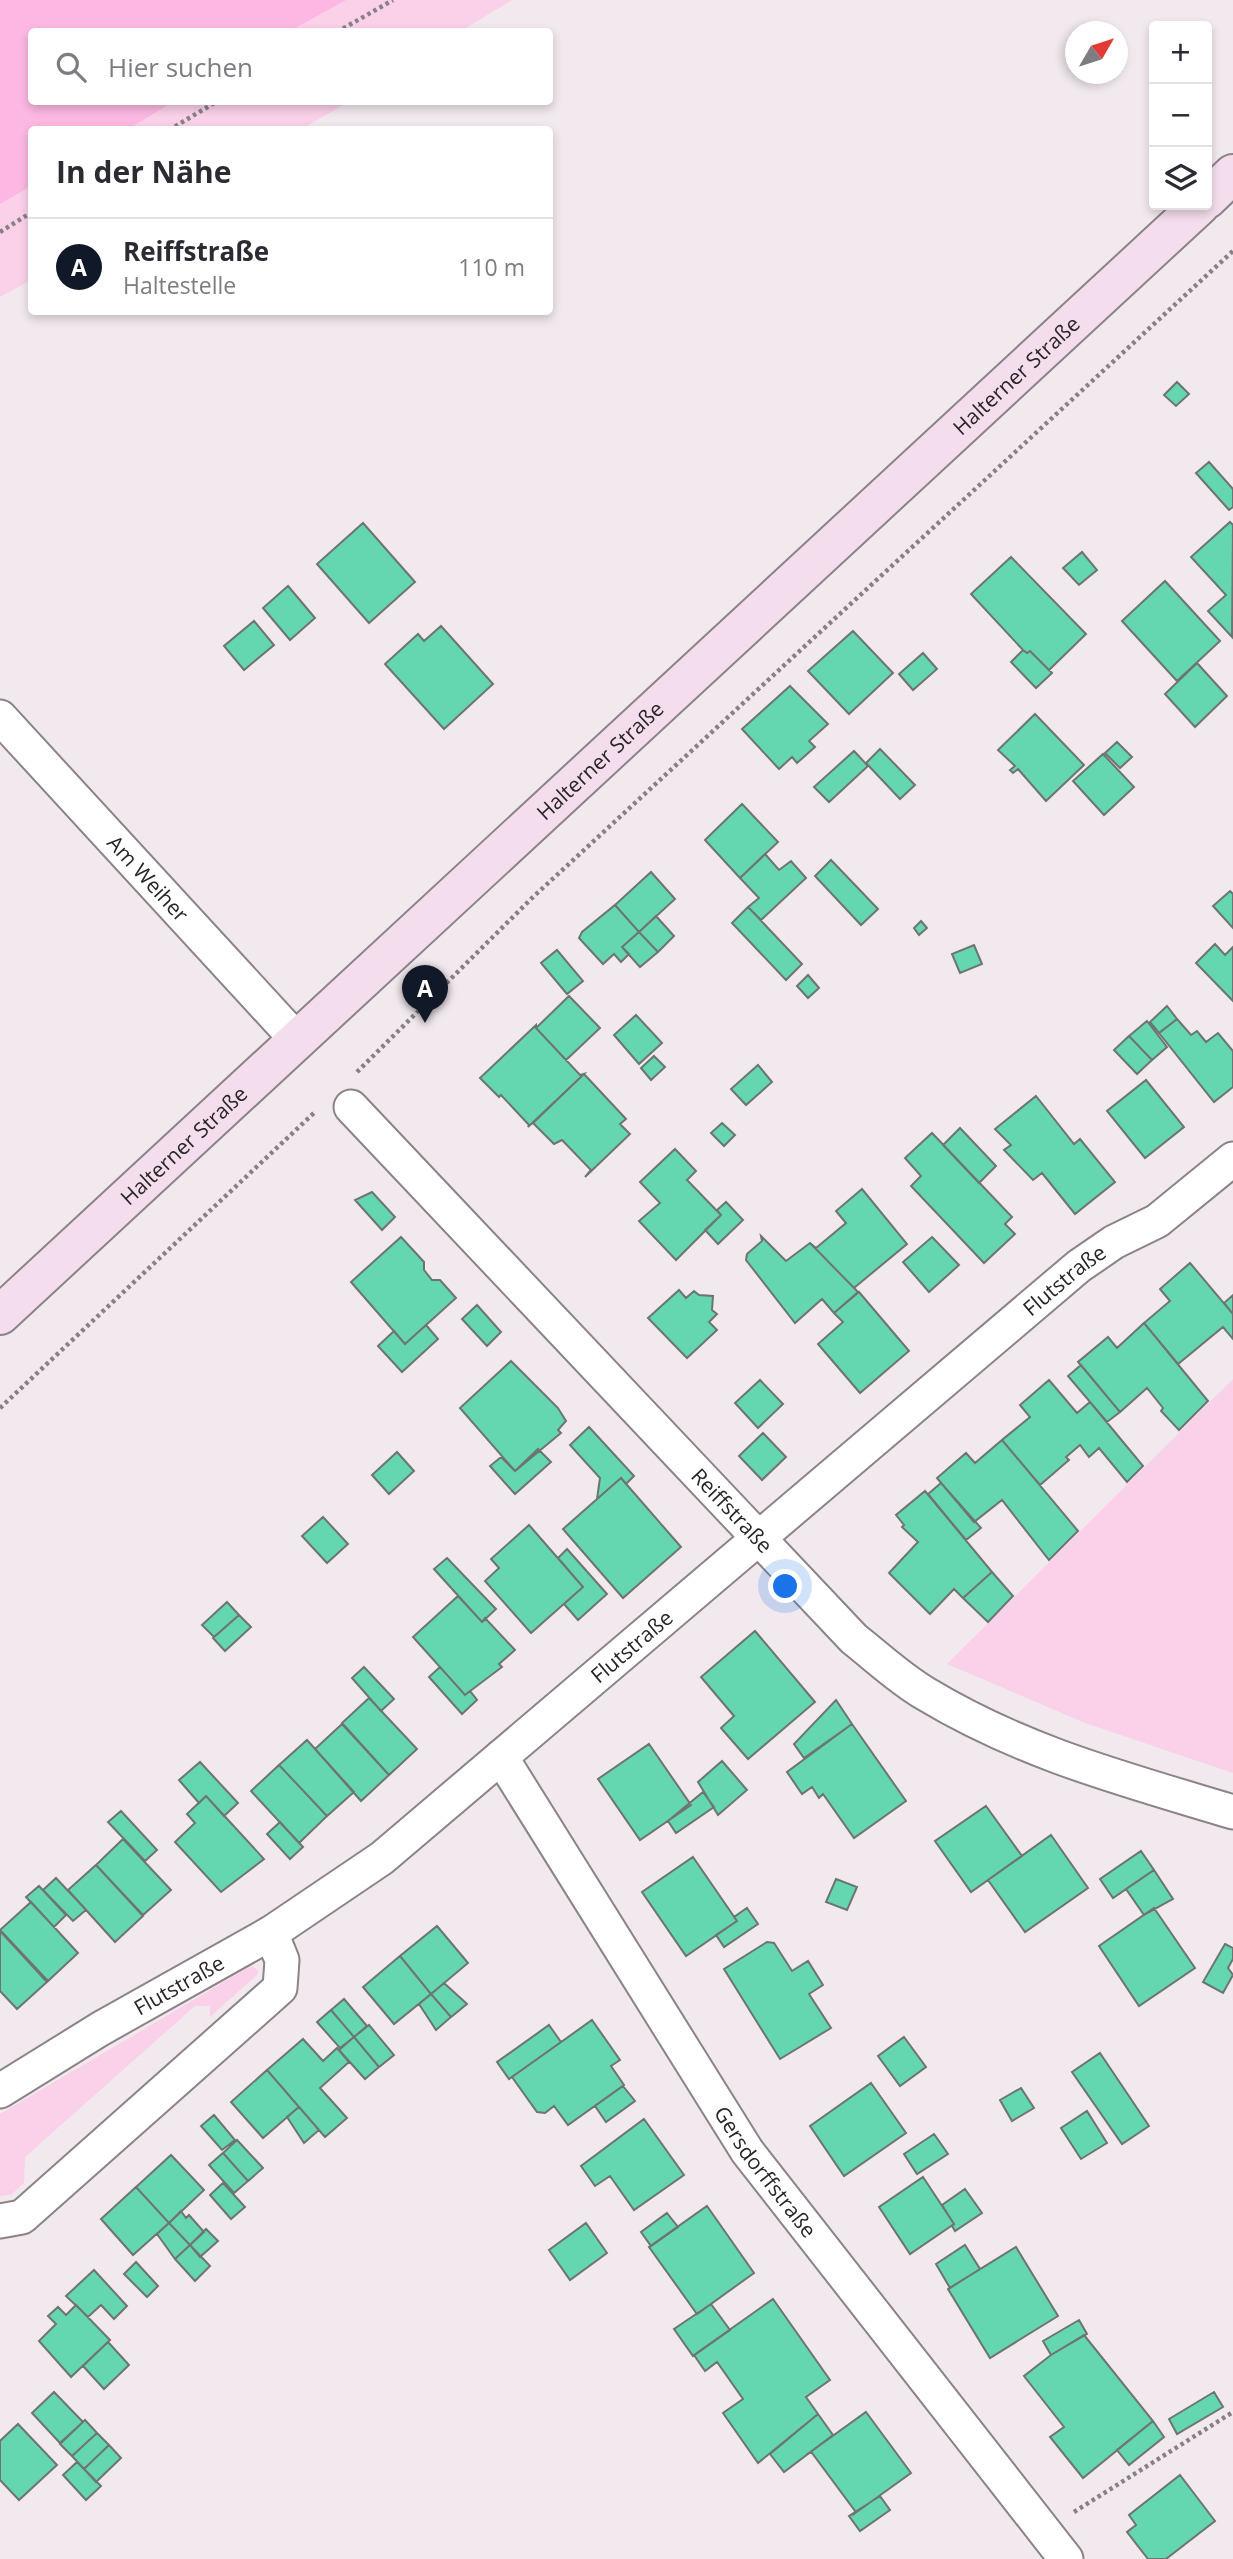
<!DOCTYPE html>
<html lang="de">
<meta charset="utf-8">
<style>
body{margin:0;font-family:"Open Sans",sans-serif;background:#f7f7f7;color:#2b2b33}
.controls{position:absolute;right:21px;top:21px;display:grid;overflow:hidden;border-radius:7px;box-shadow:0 4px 10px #0003}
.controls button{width:63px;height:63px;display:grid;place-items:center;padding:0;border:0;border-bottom:2px solid #e1e1e2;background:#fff;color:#2b2b33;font:35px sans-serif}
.compass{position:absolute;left:1065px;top:21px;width:63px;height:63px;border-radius:50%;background:#fff;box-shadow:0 4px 10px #0003;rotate:51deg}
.you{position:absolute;left:786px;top:1587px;width:24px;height:24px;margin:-18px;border:5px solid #fff;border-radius:50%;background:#1a73e8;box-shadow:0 0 0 10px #1a73e833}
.badge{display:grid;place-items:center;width:46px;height:46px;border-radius:50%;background:#111827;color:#fff;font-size:23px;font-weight:700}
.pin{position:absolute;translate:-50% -58px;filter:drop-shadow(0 2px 4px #0008)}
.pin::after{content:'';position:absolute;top:37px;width:24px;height:21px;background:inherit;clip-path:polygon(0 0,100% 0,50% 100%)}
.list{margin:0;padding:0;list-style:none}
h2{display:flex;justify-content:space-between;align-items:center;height:91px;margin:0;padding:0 28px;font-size:30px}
h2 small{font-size:23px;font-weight:400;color:#7c7c81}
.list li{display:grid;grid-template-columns:46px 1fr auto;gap:21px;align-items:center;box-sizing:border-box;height:98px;padding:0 28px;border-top:2px solid #e1e1e2}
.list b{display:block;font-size:26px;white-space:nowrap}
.list p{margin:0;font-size:23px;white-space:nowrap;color:#7c7c81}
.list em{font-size:23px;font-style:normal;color:#7c7c81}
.icon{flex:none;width:38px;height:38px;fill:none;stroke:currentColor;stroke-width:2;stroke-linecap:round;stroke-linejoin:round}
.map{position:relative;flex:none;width:1233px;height:2559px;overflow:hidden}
.search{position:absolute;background:#fff;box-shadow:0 4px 10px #0003;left:28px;top:28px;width:525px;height:77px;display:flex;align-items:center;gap:18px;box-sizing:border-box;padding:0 24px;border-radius:7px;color:#7c7c81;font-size:26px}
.panel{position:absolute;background:#fff;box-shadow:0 4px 10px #0003;left:28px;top:126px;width:525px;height:189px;border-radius:7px}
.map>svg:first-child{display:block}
.green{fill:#fbd0e9}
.water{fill:#fcb8e2}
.building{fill:#64d6b0;stroke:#6d7572;stroke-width:2}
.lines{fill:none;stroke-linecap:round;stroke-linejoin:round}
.street-casing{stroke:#8b8388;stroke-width:37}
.secondary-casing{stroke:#8b8388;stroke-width:42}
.path{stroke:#878184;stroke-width:4.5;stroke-dasharray:3.5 3.5;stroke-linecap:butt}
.street{stroke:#fff;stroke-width:33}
.secondary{stroke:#f4ddec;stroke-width:38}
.labels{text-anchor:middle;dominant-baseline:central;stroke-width:5;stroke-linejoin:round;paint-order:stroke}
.street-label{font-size:21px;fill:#292527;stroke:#f2e9ee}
</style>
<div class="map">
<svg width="1233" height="2559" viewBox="0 0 1233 2559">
<rect width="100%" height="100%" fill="#f2e9ee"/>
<path class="green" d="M 0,0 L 512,0 L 461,31 L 32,32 L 32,102 L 348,102 L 302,129 L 32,130 L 31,280 L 0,297 Z
M 1233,1379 L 1233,1773 L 1085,1723 L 947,1664 Z
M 251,1966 L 258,1970 L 258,1974 L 210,2017 L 210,2006 L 195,2006 L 25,2157 L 24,2183 L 11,2195 L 0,2196 L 0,2114 Z"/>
<path class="water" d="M 0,0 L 346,0 L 290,31 L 32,32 L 32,102 L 173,102 L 128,129 L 32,130 L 31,186 L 0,204 Z"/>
<path class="building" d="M 1177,382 L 1189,394 L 1176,406 L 1164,395 Z
M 1209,462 L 1233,489 L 1233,507 L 1229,510 L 1196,473 Z
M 1230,522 L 1233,525 L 1232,637 L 1208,611 L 1226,595 L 1191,557 Z
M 363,523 L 415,582 L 369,623 L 317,564 Z
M 1082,552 L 1097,570 L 1079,585 L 1063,568 Z
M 1011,557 L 1086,634 L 1049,670 L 1030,651 L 1027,653 L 1023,650 L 971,594 Z
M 1165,581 L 1220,641 L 1177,681 L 1122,621 Z
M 288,586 L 315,618 L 290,640 L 263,608 Z
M 254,621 L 274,645 L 244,670 L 224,646 Z
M 441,626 L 493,684 L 444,729 L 385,664 L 418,634 L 424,641 Z
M 853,631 L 893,673 L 849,714 L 808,671 Z
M 1023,650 L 1027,653 L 1030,651 L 1052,673 L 1036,688 L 1011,662 Z
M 923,653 L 937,669 L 913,690 L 899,674 Z
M 1197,663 L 1227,696 L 1195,727 L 1165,694 Z
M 790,686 L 828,724 L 809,741 L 815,747 L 797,763 L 792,757 L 779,769 L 742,729 Z
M 1035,714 L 1084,765 L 1046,801 L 1018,769 L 1013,773 L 1010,770 L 1015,766 L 998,750 Z
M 1117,742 L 1132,757 L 1120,768 L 1105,753 Z
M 880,749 L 915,785 L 900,799 L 866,763 Z
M 854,751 L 868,766 L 829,802 L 814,787 Z
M 1103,754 L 1134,787 L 1104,815 L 1073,781 Z
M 742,804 L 778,842 L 740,878 L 705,840 Z
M 765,854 L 779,870 L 791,861 L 806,878 L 761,920 L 748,907 L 759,898 L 740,878 Z
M 831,860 L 878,909 L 861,925 L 815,876 Z
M 651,872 L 675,899 L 639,932 L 615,905 Z
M 1230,891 L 1233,894 L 1233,928 L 1213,906 Z
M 615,905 L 639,932 L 622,947 L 629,954 L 621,962 L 614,954 L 603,964 L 579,938 L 582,932 Z
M 748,907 L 802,964 L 786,980 L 732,923 Z
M 656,916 L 674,936 L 658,952 L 639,932 Z
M 921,921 L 927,928 L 919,935 L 914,928 Z
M 639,932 L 658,952 L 640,967 L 622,947 Z
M 1215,944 L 1225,955 L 1233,947 L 1233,1001 L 1196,963 Z
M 974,945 L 982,964 L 960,973 L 952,954 Z
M 557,950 L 583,981 L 567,994 L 541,963 Z
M 808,975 L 819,988 L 808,998 L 797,986 Z
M 569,996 L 600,1028 L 566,1060 L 536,1028 Z
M 1167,1006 L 1177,1019 L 1159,1033 L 1150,1022 Z
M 636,1015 L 662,1043 L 639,1064 L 614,1035 Z
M 1177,1019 L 1191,1035 L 1197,1031 L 1206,1042 L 1218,1033 L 1233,1051 L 1233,1087 L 1214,1102 L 1159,1033 Z
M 1147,1021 L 1167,1047 L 1152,1060 L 1129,1036 Z
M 536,1025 L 536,1028 L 580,1075 L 584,1074 L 528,1127 L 529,1125 L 501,1095 L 499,1097 L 480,1078 Z
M 1129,1036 L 1152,1060 L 1137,1074 L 1114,1050 Z
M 654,1056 L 665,1067 L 651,1080 L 641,1068 Z
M 758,1065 L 772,1082 L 746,1105 L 731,1089 Z
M 584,1074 L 626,1119 L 620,1124 L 630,1134 L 585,1177 L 591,1170 L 562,1140 L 554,1144 L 533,1123 Z
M 1146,1080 L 1184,1127 L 1145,1158 L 1107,1111 Z
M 1036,1096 L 1074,1144 L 1080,1139 L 1115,1182 L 1075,1214 L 1042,1173 L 1033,1180 L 1004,1150 L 1011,1145 L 995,1129 Z
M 722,1123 L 735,1135 L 724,1146 L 711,1133 Z
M 960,1128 L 996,1166 L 979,1183 L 943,1145 Z
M 932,1133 L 1012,1217 L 1005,1224 L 1015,1234 L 984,1263 L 911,1186 L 921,1176 L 905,1158 Z
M 675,1149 L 696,1171 L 687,1180 L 721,1215 L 676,1260 L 639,1221 L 660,1203 L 640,1182 Z
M 862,1189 L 907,1244 L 854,1288 L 810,1243 L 816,1248 L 846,1223 L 836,1211 Z
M 372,1192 L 395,1217 L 382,1230 L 355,1200 Z
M 726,1202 L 743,1220 L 718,1244 L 705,1230 L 721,1215 L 717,1210 Z
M 761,1236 L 786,1261 L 810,1243 L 858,1292 L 834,1313 L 822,1299 L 795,1323 L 746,1260 L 747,1254 L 762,1241 Z
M 401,1237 L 424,1262 L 424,1270 L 432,1280 L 440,1280 L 456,1298 L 405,1344 L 351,1282 Z
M 932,1237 L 959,1265 L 929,1292 L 903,1262 Z
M 1190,1263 L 1233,1314 L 1233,1339 L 1223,1327 L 1178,1364 L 1144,1323 L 1170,1301 L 1160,1289 Z
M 679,1290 L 686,1298 L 694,1291 L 699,1295 L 713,1296 L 712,1310 L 717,1314 L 709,1322 L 717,1330 L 687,1358 L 648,1318 Z
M 859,1292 L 909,1351 L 860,1393 L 818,1344 L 843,1322 L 834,1313 Z
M 1233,1295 L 1233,1314 L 1224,1303 Z
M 477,1305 L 501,1332 L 487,1346 L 462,1319 Z
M 1144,1323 L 1208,1401 L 1179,1430 L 1161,1411 L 1163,1408 L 1147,1388 L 1120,1412 L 1078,1362 L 1108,1337 L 1117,1348 Z
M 426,1325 L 438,1339 L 402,1372 L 378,1346 L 394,1331 L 405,1344 Z
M 511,1361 L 558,1408 L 566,1421 L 558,1430 L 561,1433 L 515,1471 L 460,1408 Z
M 1081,1365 L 1120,1412 L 1107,1422 L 1068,1376 Z
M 760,1380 L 783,1404 L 758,1428 L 735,1403 Z
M 1049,1380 L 1077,1413 L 1090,1402 L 1143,1466 L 1127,1482 L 1099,1448 L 1089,1457 L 1080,1445 L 1066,1457 L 1069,1460 L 1040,1485 L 1002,1440 L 1030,1417 L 1020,1405 Z
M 589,1427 L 634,1476 L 626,1484 L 621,1478 L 597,1499 L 600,1478 L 570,1445 Z
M 763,1433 L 786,1457 L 762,1480 L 739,1456 Z
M 1002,1440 L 1078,1531 L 1049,1560 L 1002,1500 L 974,1522 L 937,1478 L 966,1453 L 975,1463 Z
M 538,1449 L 551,1462 L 515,1494 L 490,1466 L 501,1457 L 515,1471 Z
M 397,1452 L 414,1471 L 389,1494 L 372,1475 Z
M 621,1478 L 681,1547 L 623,1598 L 563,1529 Z
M 941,1483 L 981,1528 L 966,1540 L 928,1494 Z
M 925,1491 L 992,1572 L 963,1598 L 954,1589 L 930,1614 L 889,1573 L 918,1542 L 902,1527 L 904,1525 L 896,1515 Z
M 323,1517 L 348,1544 L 327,1563 L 302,1536 Z
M 529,1525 L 583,1587 L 531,1633 L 485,1581 L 499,1568 L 491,1559 Z
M 567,1549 L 607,1594 L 578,1620 L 564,1604 L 583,1587 L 558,1558 Z
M 447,1558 L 496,1609 L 482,1622 L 434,1569 Z
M 992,1572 L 1013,1596 L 988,1622 L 963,1598 Z
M 458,1596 L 482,1622 L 485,1618 L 515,1650 L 499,1664 L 502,1667 L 465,1695 L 413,1637 Z
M 227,1602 L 239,1615 L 214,1637 L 202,1625 Z
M 239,1615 L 251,1627 L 225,1651 L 213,1638 Z
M 755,1631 L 815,1702 L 748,1759 L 721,1728 L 734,1716 L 701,1677 Z
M 364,1667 L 394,1699 L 381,1711 L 352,1678 Z
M 440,1667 L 465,1695 L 470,1691 L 477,1700 L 462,1714 L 429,1677 Z
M 369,1698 L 417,1749 L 389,1775 L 342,1723 Z
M 836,1700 L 852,1724 L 804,1758 L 794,1744 Z
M 342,1724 L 389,1775 L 361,1801 L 315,1749 Z
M 852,1724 L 906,1801 L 854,1838 L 823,1794 L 819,1798 L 812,1787 L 802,1794 L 787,1772 Z
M 307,1740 L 354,1792 L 327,1816 L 279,1765 Z
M 649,1744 L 691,1805 L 640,1840 L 598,1779 Z
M 722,1761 L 747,1790 L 718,1815 L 698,1782 Z
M 200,1762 L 238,1803 L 224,1816 L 206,1796 L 199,1803 L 179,1780 Z
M 279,1765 L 327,1816 L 299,1843 L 251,1791 Z
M 703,1792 L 714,1807 L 676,1833 L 668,1821 Z
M 206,1796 L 264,1859 L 221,1892 L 175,1842 L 195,1823 L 187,1814 Z
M 986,1806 L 1022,1856 L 971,1892 L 935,1841 Z
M 121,1811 L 157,1850 L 145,1861 L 108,1822 Z
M 280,1822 L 303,1847 L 290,1859 L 267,1834 Z
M 1051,1835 L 1088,1888 L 1025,1932 L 988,1880 Z
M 123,1839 L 171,1890 L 143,1915 L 96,1865 Z
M 1141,1851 L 1154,1870 L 1113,1898 L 1100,1879 Z
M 693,1857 L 737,1921 L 686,1956 L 642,1892 Z
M 96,1865 L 143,1916 L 115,1942 L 68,1890 Z
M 1154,1870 L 1173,1899 L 1144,1915 L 1126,1889 Z
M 56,1878 L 86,1910 L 73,1921 L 43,1890 Z
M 836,1879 L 857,1887 L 847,1910 L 826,1902 Z
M 39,1886 L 66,1915 L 54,1927 L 26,1897 Z
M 31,1902 L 78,1953 L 48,1981 L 0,1930 Z
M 747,1908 L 758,1924 L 724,1947 L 716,1935 L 737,1921 L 734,1917 Z
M 1154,1908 L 1195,1968 L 1139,2006 L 1099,1946 Z
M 437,1926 L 468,1963 L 431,1994 L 400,1956 Z
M 0,1931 L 47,1982 L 17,2009 L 0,1991 Z
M 767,1942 L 774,1943 L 792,1971 L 808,1961 L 823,1985 L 809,1994 L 831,2028 L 780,2059 L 724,1969 Z
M 1225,1944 L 1233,1948 L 1233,1959 L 1228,1968 L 1233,1975 L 1223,1993 L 1203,1982 Z
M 400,1956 L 431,1994 L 394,2024 L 363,1987 Z
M 444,1983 L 467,2004 L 451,2017 L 431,1994 Z
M 431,1994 L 451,2017 L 436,2030 L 419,2004 Z
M 344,1999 L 367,2026 L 354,2037 L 331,2010 Z
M 331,2010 L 354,2037 L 340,2048 L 317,2022 Z
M 592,2020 L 620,2060 L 611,2066 L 624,2085 L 568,2125 L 554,2106 L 545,2113 L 537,2112 L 512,2077 Z
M 369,2025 L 394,2055 L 379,2067 L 354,2037 Z
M 549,2025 L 561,2042 L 509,2079 L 497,2062 Z
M 354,2037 L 379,2067 L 365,2079 L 339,2050 Z
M 904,2037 L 926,2067 L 900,2086 L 878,2056 Z
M 303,2039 L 323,2061 L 337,2048 L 349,2062 L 320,2088 L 347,2118 L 325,2137 L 267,2070 Z
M 1100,2053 L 1149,2126 L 1122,2144 L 1072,2072 Z
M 267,2070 L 299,2107 L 263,2138 L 231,2102 Z
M 871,2083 L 906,2133 L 844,2176 L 810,2126 Z
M 623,2086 L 635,2101 L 606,2122 L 595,2106 Z
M 1021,2088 L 1034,2108 L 1012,2121 L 1000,2100 Z
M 299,2107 L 319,2130 L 304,2143 L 287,2117 Z
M 1087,2111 L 1107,2143 L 1081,2159 L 1061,2128 Z
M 214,2115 L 235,2140 L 222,2150 L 201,2126 Z
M 644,2119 L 684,2175 L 634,2210 L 610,2176 L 595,2186 L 581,2166 Z
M 934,2134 L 948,2154 L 917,2174 L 904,2154 Z
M 237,2140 L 263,2168 L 248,2181 L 223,2153 Z
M 223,2153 L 248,2181 L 234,2193 L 209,2165 Z
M 171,2155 L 204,2190 L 169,2223 L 136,2187 Z
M 923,2177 L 954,2224 L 910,2254 L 879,2207 Z
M 223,2183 L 245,2207 L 231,2219 L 210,2195 Z
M 136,2187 L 169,2223 L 133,2255 L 101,2219 Z
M 965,2189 L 982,2213 L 955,2231 L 952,2226 L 954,2224 L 942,2205 Z
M 707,2206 L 754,2273 L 697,2314 L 649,2247 Z
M 181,2211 L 186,2218 L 189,2215 L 204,2232 L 190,2245 L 169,2223 Z
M 667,2213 L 678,2227 L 651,2246 L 641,2232 Z
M 169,2223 L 190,2245 L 175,2259 L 157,2234 Z
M 586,2223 L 607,2253 L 570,2280 L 549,2250 Z
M 206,2229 L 218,2241 L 200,2257 L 190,2245 Z
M 190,2245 L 210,2266 L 195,2281 L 175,2259 Z
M 965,2245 L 980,2269 L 950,2288 L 936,2264 Z
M 1016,2247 L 1058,2316 L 990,2358 L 948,2289 Z
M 136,2262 L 158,2286 L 147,2297 L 124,2274 Z
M 94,2270 L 127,2306 L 114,2319 L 101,2305 L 88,2317 L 66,2296 Z
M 773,2299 L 830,2380 L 806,2397 L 818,2414 L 758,2463 L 723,2413 L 743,2399 L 717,2362 L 705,2371 L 694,2355 Z
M 711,2304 L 730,2330 L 693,2356 L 674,2329 Z
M 76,2305 L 110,2340 L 71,2377 L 39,2341 L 56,2324 L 48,2316 L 58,2307 L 66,2315 Z
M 1079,2320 L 1087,2334 L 1051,2355 L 1043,2341 Z
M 1084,2335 L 1153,2421 L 1083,2478 L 1050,2437 L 1064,2427 L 1024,2376 L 1051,2355 Z
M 108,2342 L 129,2365 L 104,2389 L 83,2366 Z
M 54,2392 L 83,2422 L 60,2443 L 32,2413 Z
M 1214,2392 L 1223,2407 L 1177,2434 L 1169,2419 Z
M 866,2412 L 911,2473 L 854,2514 L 855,2511 L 812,2453 L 809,2453 Z
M 818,2414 L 833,2435 L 784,2472 L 770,2454 Z
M 85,2420 L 97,2433 L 72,2456 L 60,2444 Z
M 1153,2421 L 1164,2437 L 1129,2465 L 1117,2450 Z
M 18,2424 L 57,2465 L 19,2500 L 0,2480 L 0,2441 Z
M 97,2433 L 109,2445 L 84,2469 L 72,2456 Z
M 109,2445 L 121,2458 L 96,2482 L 84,2469 Z
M 77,2462 L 101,2486 L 86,2500 L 63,2475 Z
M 1180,2475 L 1215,2521 L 1166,2559 L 1148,2559 L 1127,2532 L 1136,2525 L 1129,2515 Z
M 880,2496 L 890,2510 L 860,2531 L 849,2516 Z"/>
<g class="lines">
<defs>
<g id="street">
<path id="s1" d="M 0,717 L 297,1040"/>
<path id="s2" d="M 351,1107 L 854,1639 C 877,1657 900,1679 926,1694 C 1024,1753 1124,1779 1233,1812"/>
<path id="s3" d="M 501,1757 L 747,2151 L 1066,2559"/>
<path id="s4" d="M 0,2091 L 100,2029 L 271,1933 L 382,1858 L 1079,1266 L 1114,1242 L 1157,1221 L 1233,1159"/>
<path d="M 0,2221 L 22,2217 L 280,1988 L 282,1960 L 271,1933"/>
</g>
<g id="secondary">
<path d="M 1207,199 L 1233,174"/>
<path id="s5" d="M 0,1315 L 1200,205"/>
</g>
</defs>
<use href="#street" class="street-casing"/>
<use href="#secondary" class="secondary-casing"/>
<path class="path" d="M 337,32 L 393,0
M 169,130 L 216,102
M 0,232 L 32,212
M 357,1072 L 532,898 L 1233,251
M 0,1408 L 315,1112
M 1074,2512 L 1233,2412"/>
<use href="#street" class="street"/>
<use href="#secondary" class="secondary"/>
</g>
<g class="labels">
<g class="street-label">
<text stroke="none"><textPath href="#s5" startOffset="1384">Halterner Straße</textPath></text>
<text stroke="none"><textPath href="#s5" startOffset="817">Halterner Straße</textPath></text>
<text stroke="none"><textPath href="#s1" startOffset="219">Am Weiher</textPath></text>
<text stroke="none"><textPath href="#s5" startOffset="250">Halterner Straße</textPath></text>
<text stroke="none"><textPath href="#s4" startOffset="1342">Flutstraße</textPath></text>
<text stroke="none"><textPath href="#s2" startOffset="555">Reiffstraße</textPath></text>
<text stroke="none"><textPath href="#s4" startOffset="775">Flutstraße</textPath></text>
<text stroke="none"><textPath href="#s4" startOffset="208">Flutstraße</textPath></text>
<text stroke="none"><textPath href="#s3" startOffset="492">Gersdorffstraße</textPath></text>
</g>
</g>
</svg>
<div class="controls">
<button>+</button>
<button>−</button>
<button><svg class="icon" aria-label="layers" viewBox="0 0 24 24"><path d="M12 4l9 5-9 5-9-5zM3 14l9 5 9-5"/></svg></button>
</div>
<svg class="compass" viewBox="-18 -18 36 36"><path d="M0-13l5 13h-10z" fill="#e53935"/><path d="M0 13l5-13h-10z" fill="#7c7c81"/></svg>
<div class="you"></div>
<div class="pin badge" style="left:425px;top:1023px">A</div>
<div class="search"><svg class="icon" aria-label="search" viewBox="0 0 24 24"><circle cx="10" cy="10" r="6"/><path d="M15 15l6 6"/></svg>Hier suchen</div>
<section class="panel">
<h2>In der Nähe<small></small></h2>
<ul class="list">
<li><span class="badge">A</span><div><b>Reiffstraße</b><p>Haltestelle</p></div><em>110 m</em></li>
</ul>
</section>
</div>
